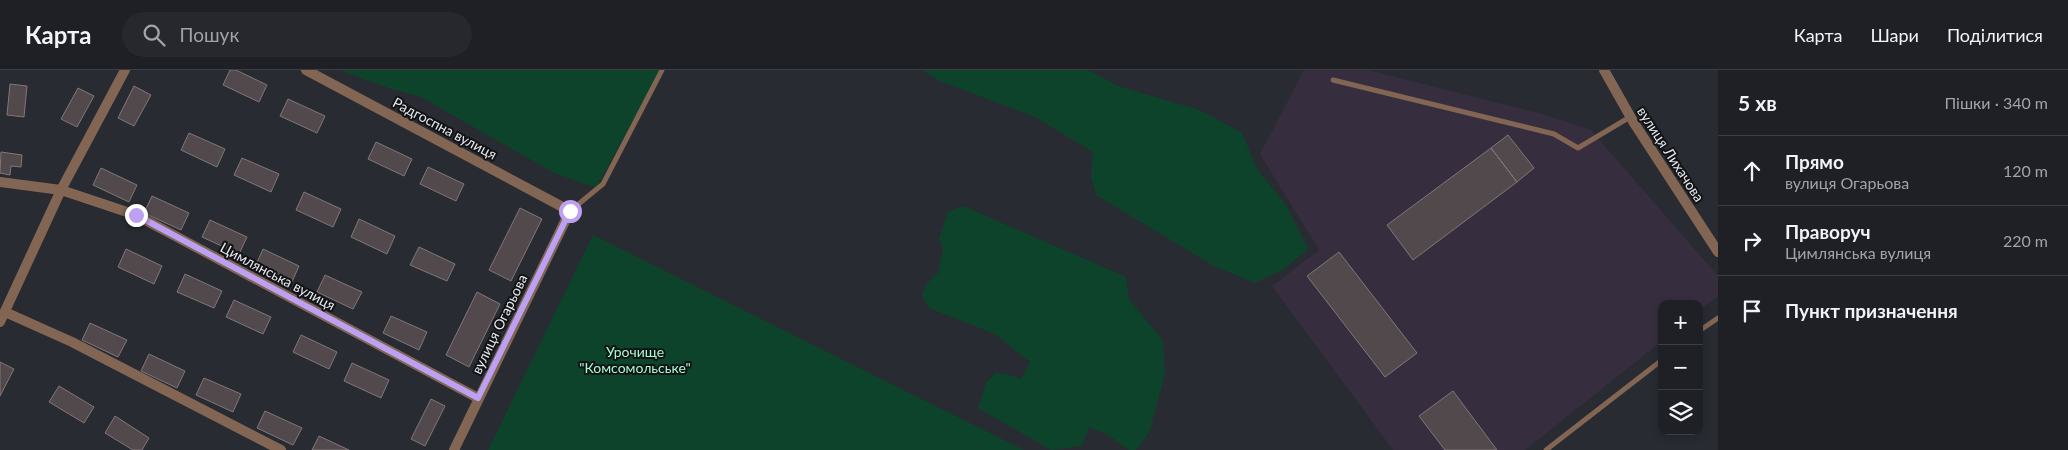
<!DOCTYPE html>
<html lang="uk">
<meta charset="utf-8">
<style>
body{margin:0;font-family:Lato,sans-serif;background:#26282d;color:#f1f3f6}
.controls{position:absolute;right:15px;bottom:15px;display:grid;overflow:hidden;border-radius:10px;box-shadow:0 2px 8px #0003}
.controls button{width:45px;height:45px;display:grid;place-items:center;padding:0;border:0;border-bottom:1px solid #3c3e42;background:#1e2025;color:#f1f3f6;font:25px sans-serif}
.stop{position:absolute;width:15px;height:15px;margin:-11px;border:4px solid #bca0f2;border-radius:50%;background:#fff}
.stop.end{background:#bca0f2;border-color:#fff;box-shadow:0 1px 5px #0008}
.list{margin:0;padding:0;list-style:none}
h2{display:flex;justify-content:space-between;align-items:center;height:65px;margin:0;padding:0 20px;font-size:21px}
h2 small{font-size:16px;font-weight:400;color:#a1a3a7}
.list li{display:grid;grid-template-columns:32px 1fr auto;gap:15px;align-items:center;box-sizing:border-box;height:70px;padding:0 20px;border-top:1px solid #3c3e42}
.list b{display:block;font-size:19px;white-space:nowrap}
.list p{margin:0;font-size:16px;white-space:nowrap;color:#a1a3a7}
.list em{font-size:16px;font-style:normal;color:#a1a3a7}
.icon{flex:none;width:28px;height:28px;fill:none;stroke:currentColor;stroke-width:2;stroke-linecap:round;stroke-linejoin:round}
.map{position:relative;flex:none;width:1718px;height:380px;overflow:hidden}
header{display:flex;align-items:center;gap:30px;box-sizing:border-box;height:70px;padding:0 25px;background:#1e2025;border-bottom:1px solid #3c3e42}
header strong{font-size:24px}
nav{display:flex;gap:28px;margin-inline-start:auto;font-size:18px}
.search{width:350px;height:45px;background:#26282d;display:flex;align-items:center;gap:12px;box-sizing:border-box;padding:0 18px;border-radius:28px;color:#a1a3a7;font-size:19px}
main{display:flex}
aside{flex:1;background:#1e2025}
.map>svg:first-child{display:block}
.industrial{fill:#362e3e}
.green{fill:#0d432b}
.building{fill:#51494b;stroke:#80777a}
.lines{fill:none;stroke-linecap:round;stroke-linejoin:round}
.service{stroke:#826553;stroke-width:5}
.minor{stroke:#826553;stroke-width:10}
.route{stroke:#bca0f2;stroke-width:6}
.labels{text-anchor:middle;dominant-baseline:central;stroke-width:4;stroke-linejoin:round;paint-order:stroke}
.street-label{font-size:14px;fill:#e8eaee;stroke:#121316}
.park-label{font-size:14px;fill:#a5fbcb;stroke:#121316}
</style>
<header>
<strong>Карта</strong>
<div class="search"><svg class="icon" aria-label="search" viewBox="0 0 24 24"><circle cx="10" cy="10" r="6"/><path d="M15 15l6 6"/></svg>Пошук</div>
<nav><a>Карта</a><a>Шари</a><a>Поділитися</a></nav>
</header>
<main>
<div class="map">
<svg width="1718" height="380" viewBox="0 0 1718 380">
<rect width="100%" height="100%" fill="#282b31"/>
<path class="industrial" d="M 1304,0 L 1368,0 L 1542,44 L 1591,60 L 1718,206 L 1718,226 L 1699,241 L 1699,234 L 1662,234 L 1662,271 L 1525,380 L 1393,380 L 1272,216 L 1319,180 L 1260,84 Z"/>
<path class="green" d="M 340,0 L 661,0 L 596,118 L 552,102 L 421,27 L 388,18 Z
M 922,0 L 1088,0 L 1118,16 L 1200,40 L 1242,63 L 1257,99 L 1286,135 L 1308,179 L 1284,199 L 1255,213 L 1214,196 L 1096,125 L 1091,106 L 1093,82 L 1035,47 L 940,11 Z
M 963,136 L 1126,207 L 1129,229 L 1163,271 L 1165,304 L 1149,363 L 1136,380 L 1129,380 L 1108,365 L 1089,357 L 1082,376 L 1051,380 L 978,338 L 986,313 L 995,303 L 1007,304 L 1021,309 L 1030,292 L 995,264 L 929,238 L 922,226 L 926,214 L 938,203 L 943,179 L 939,169 L 948,142 Z
M 593,165 L 1024,380 L 488,380 Z"/>
<path class="building" d="M 230,0 L 236,0 L 267,15 L 259,32 L 223,15 Z
M 10,14 L 27,16 L 24,47 L 7,45 Z
M 134,16 L 151,25 L 134,56 L 118,48 Z
M 78,18 L 94,26 L 77,57 L 61,49 Z
M 288,29 L 325,46 L 317,63 L 280,46 Z
M 189,63 L 225,79 L 217,97 L 181,80 Z
M 1508,65 L 1534,98 L 1517,112 L 1491,78 Z
M 376,72 L 412,89 L 404,106 L 368,89 Z
M 1491,78 L 1517,112 L 1413,190 L 1387,155 Z
M 1,82 L 22,85 L 21,97 L 11,96 L 10,105 L 0,103 Z
M 242,88 L 279,104 L 271,122 L 234,105 Z
M 428,97 L 464,114 L 456,131 L 420,114 Z
M 101,98 L 137,115 L 129,132 L 93,115 Z
M 304,122 L 341,139 L 333,157 L 296,140 Z
M 152,126 L 189,143 L 181,160 L 144,143 Z
M 520,138 L 542,149 L 511,211 L 489,200 Z
M 359,149 L 395,166 L 387,184 L 351,167 Z
M 210,150 L 247,167 L 239,184 L 202,167 Z
M 419,177 L 455,194 L 447,211 L 410,195 Z
M 126,179 L 162,196 L 154,214 L 118,197 Z
M 263,179 L 299,196 L 291,214 L 255,197 Z
M 1339,182 L 1417,283 L 1385,307 L 1307,206 Z
M 185,204 L 222,221 L 214,238 L 177,222 Z
M 325,205 L 362,222 L 353,239 L 317,222 Z
M 477,222 L 500,234 L 469,297 L 446,285 Z
M 234,230 L 271,247 L 263,264 L 226,247 Z
M 391,246 L 427,262 L 419,280 L 383,263 Z
M 90,253 L 127,270 L 118,287 L 82,270 Z
M 301,265 L 337,282 L 329,299 L 293,282 Z
M 149,284 L 185,301 L 177,318 L 141,301 Z
M 0,292 L 14,299 L 0,326 Z
M 352,293 L 389,310 L 381,328 L 344,311 Z
M 204,308 L 241,324 L 233,342 L 196,325 Z
M 59,316 L 94,337 L 84,353 L 49,332 Z
M 1453,321 L 1497,380 L 1445,380 L 1419,346 Z
M 431,329 L 445,336 L 425,376 L 411,369 Z
M 265,341 L 302,358 L 293,375 L 257,358 Z
M 115,346 L 149,368 L 142,380 L 133,380 L 105,363 Z
M 319,366 L 349,380 L 312,380 Z"/>
<g class="lines">
<path class="service" d="M 1333,10 L 1554,64 L 1578,78 L 1630,47
M 570,141 L 603,114 L 662,0
M 1699,261 L 1718,248
M 1546,380 L 1662,290"/>
<path class="minor" d="M 306,0 L 570,141 L 454,380
M 1604,0 L 1634,53 L 1718,182
M 0,112 L 61,120 L 136,145 L 478,328
M 5,242 L 72,272 L 281,380
M 0,252 L 61,120 L 125,0"/>
</g>
<g class="lines">
<path class="route" d="M 136,145 L 478,328 L 570,141"/>
</g>
<g class="labels">
<g class="street-label">
<text transform="translate(445 58) rotate(28)">Радгоспна вулиця</text>
<text transform="translate(1671 84) rotate(57)">вулиця Лихачова</text>
<text transform="translate(278 206) rotate(28)">Цимлянська вулиця</text>
<text transform="translate(499 254) rotate(-64)">вулиця Огарьова</text>
</g>
<g class="park-label">
<text x="635" y="281">Урочище<tspan x="635" dy="16">"Комсомольське"</tspan></text>
</g>
</g>
</svg>
<div class="controls">
<button>+</button>
<button>−</button>
<button><svg class="icon" aria-label="layers" viewBox="0 0 24 24"><path d="M12 4l9 5-9 5-9-5zM3 14l9 5 9-5"/></svg></button>
</div>
<div class="stop" style="left:570px;top:141px"></div>
<div class="stop end" style="left:136px;top:145px"></div>
</div>
<aside>
<h2>5 хв<small>Пішки · 340 m</small></h2>
<ul class="list">
<li><svg class="icon" aria-label="ahead" viewBox="0 0 24 24"><path d="M12 20V5M6 11l6-6 6 6"/></svg><div><b>Прямо</b><p>вулиця Огарьова</p></div><em>120 m</em></li>
<li><svg class="icon" aria-label="right" viewBox="0 0 24 24"><path d="M7 20v-9h11M14 6l5 5-5 5"/></svg><div><b>Праворуч</b><p>Цимлянська вулиця</p></div><em>220 m</em></li>
<li><svg class="icon" aria-label="arrive" viewBox="0 0 24 24"><path d="M6 21V4h12l-3 4 3 4H6"/></svg><div><b>Пункт призначення</b></div></li>
</ul>
</aside>
</main>
